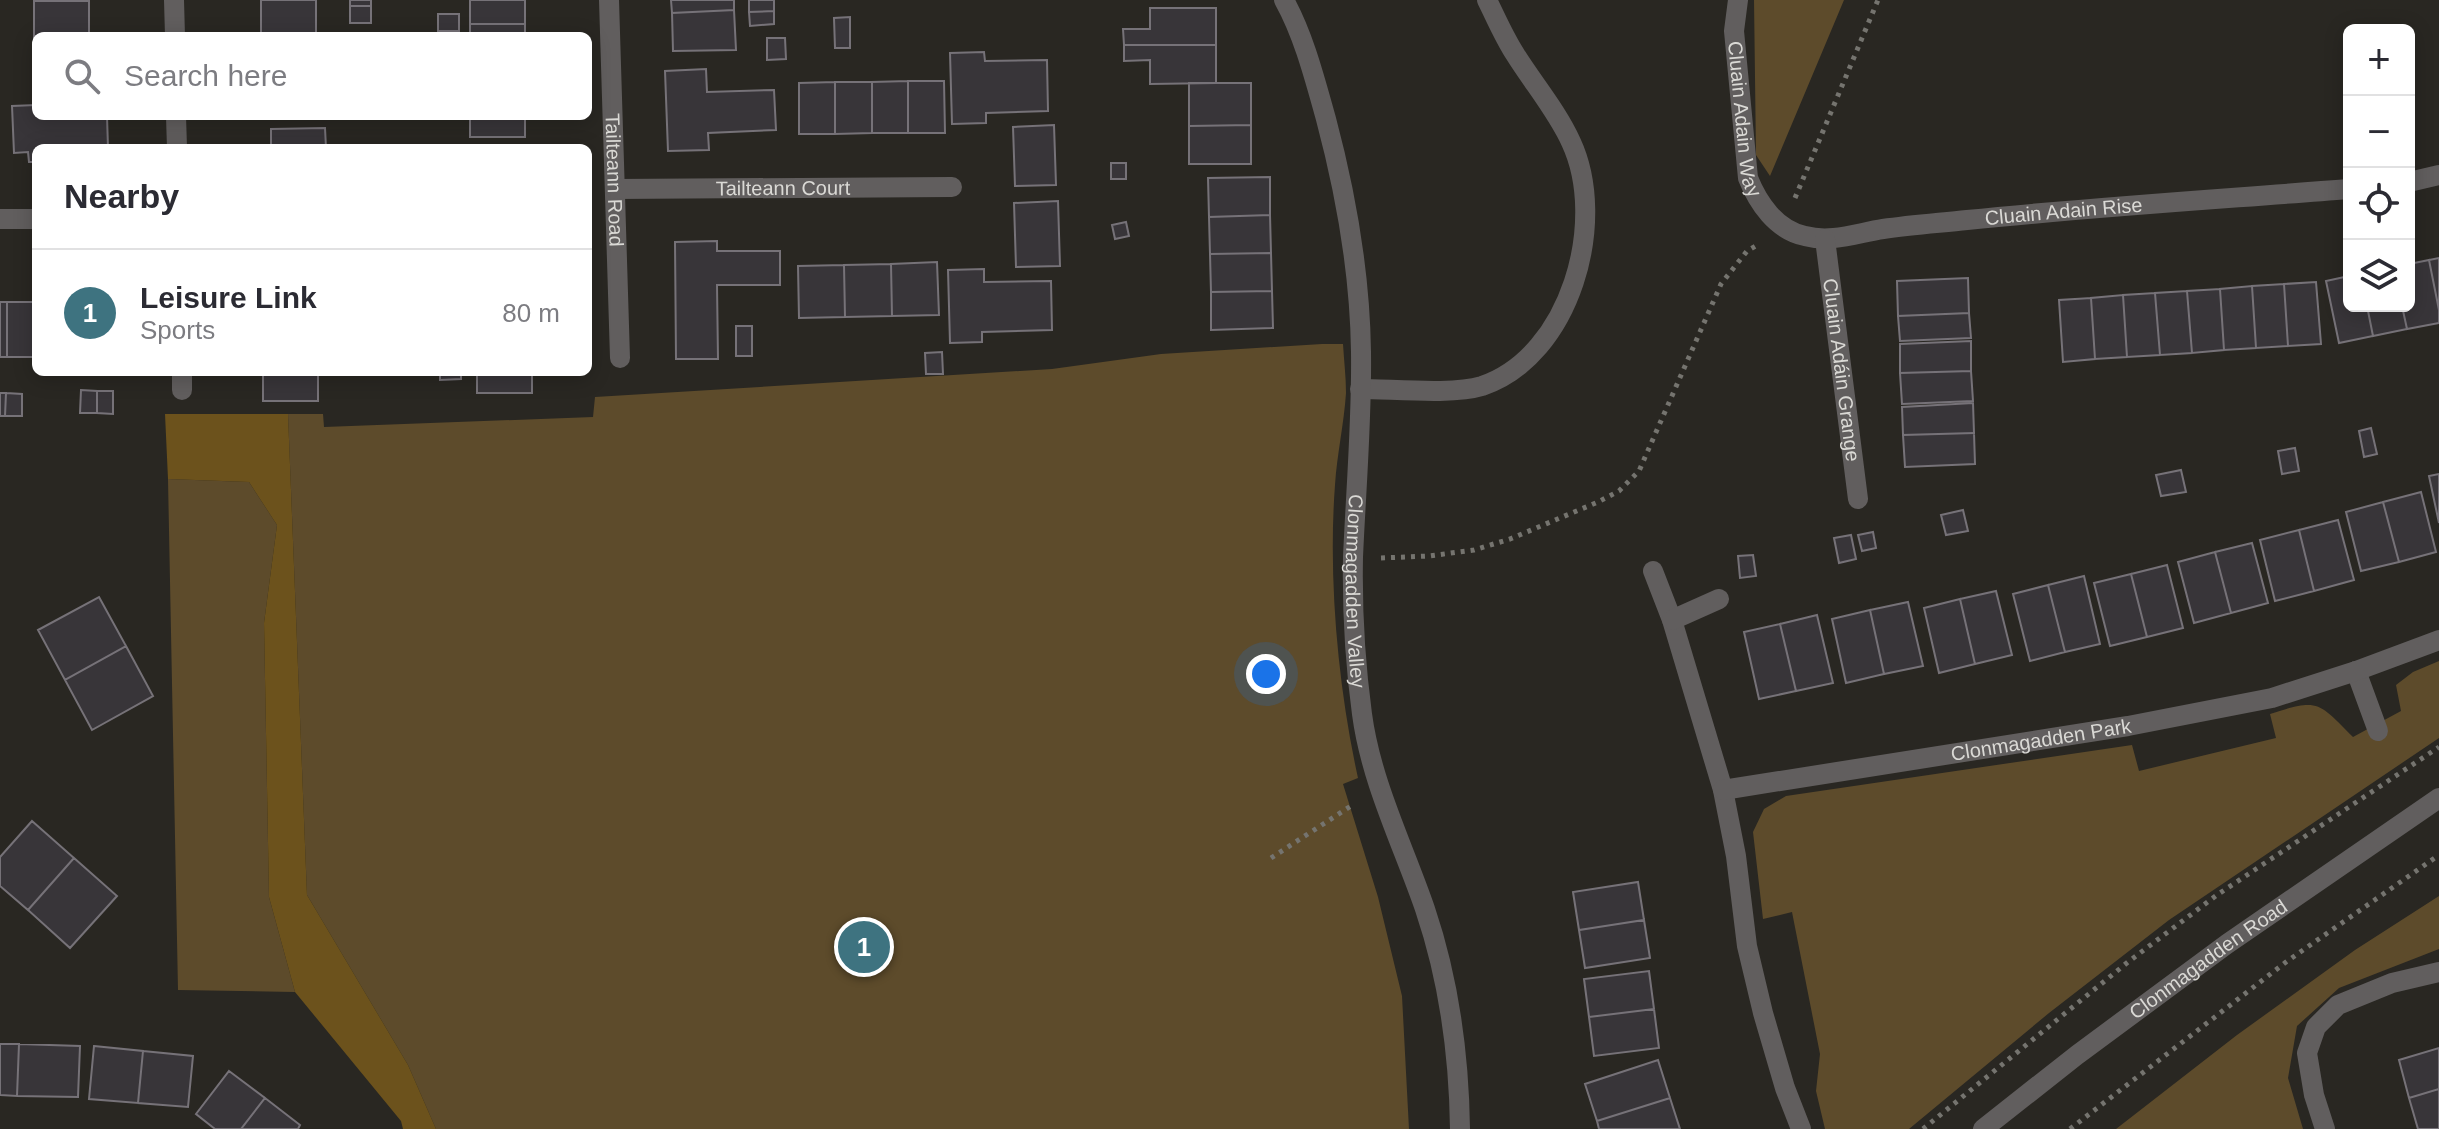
<!DOCTYPE html>
<meta charset="utf-8">
<style>
body{margin:0;font-family:Helvetica,sans-serif;background:#f7f7f7;color:#2b2b33}
.controls{position:absolute;right:24px;top:24px;display:grid;overflow:hidden;border-radius:12px;box-shadow:0 4px 20px #0003}
.controls button{width:72px;height:72px;display:grid;place-items:center;padding:0;border:0;border-bottom:2px solid #e1e1e2;background:#fff;color:#2b2b33;font:40px sans-serif}
.you{position:absolute;left:1266px;top:674px;width:28px;height:28px;margin:-20px;border:6px solid #fff;border-radius:50%;background:#1a73e8;box-shadow:0 0 0 12px #1a73e833}
.badge{display:grid;place-items:center;width:52px;height:52px;border-radius:50%;background:#3e7380;color:#fff;font-size:26px;font-weight:700}
.pin{position:absolute;translate:-50% -50%;border:4px solid #fff;box-shadow:0 2px 8px #0006}
.list{margin:0;padding:0;list-style:none}
h2{display:flex;justify-content:space-between;align-items:center;height:104px;margin:0;padding:0 32px;font-size:34px}
h2 small{font-size:26px;font-weight:400;color:#7c7c81}
.list li{display:grid;grid-template-columns:52px 1fr auto;gap:24px;align-items:center;box-sizing:border-box;height:128px;padding:0 32px;border-top:2px solid #e1e1e2}
.list b{display:block;font-size:30px;white-space:nowrap}
.list p{margin:0;font-size:26px;white-space:nowrap;color:#7c7c81}
.list em{font-size:26px;font-style:normal;color:#7c7c81}
.icon{flex:none;width:44px;height:44px;fill:none;stroke:currentColor;stroke-width:2;stroke-linecap:round;stroke-linejoin:round}
.map{position:relative;flex:none;width:2439px;height:1129px;overflow:hidden}
.search{position:absolute;background:#fff;box-shadow:0 4px 20px #0003;left:32px;top:32px;width:560px;height:88px;display:flex;align-items:center;gap:20px;box-sizing:border-box;padding:0 28px;border-radius:12px;color:#7c7c81;font-size:30px}
.panel{position:absolute;background:#fff;box-shadow:0 4px 20px #0003;left:32px;top:144px;width:560px;height:232px;border-radius:12px}
.map>svg:first-child{display:block}
.green{fill:#5d4b2b}
.forest{fill:#6c521c}
.building{fill:#383539;stroke:#767278;stroke-width:2}
.lines{fill:none;stroke-linecap:round;stroke-linejoin:round}
.path{stroke:#75746f;stroke-width:5;stroke-dasharray:4 6;stroke-linecap:butt}
.service{stroke:#615e5e;stroke-width:20}
.minor{stroke:#615e5e;stroke-width:20}
.tertiary{stroke:#615e5e;stroke-width:20}
.labels{text-anchor:middle;dominant-baseline:central;stroke-width:7;stroke-linejoin:round;paint-order:stroke}
.street-label{font-size:20px;fill:#dad9d5;stroke:#201d19}
</style>
<div class="map">
<svg width="2439" height="1129" viewBox="0 0 2439 1129">
<rect width="100%" height="100%" fill="#292722"/>
<path class="green" d="M 1754,0 L 1844,0 L 1770,176 L 1756,155 Z
M 1322,344 L 1343,344 C 1344,361 1346,377 1346,393 C 1344,424 1337,454 1335,485 C 1328,578 1338,687 1358,778 L 1343,784 L 1378,897 L 1402,996 L 1409,1129 L 436,1129 L 408,1065 L 307,895 L 288,414 L 323,414 L 324,427 L 593,417 L 595,397 L 1052,369 L 1161,354 Z
M 168,479 L 249,482 L 277,525 L 264,623 L 269,897 L 295,992 L 178,990 Z
M 2439,661 L 2439,738 L 2169,920 L 2049,1013 L 1909,1129 L 1825,1129 L 1816,1091 L 1820,1054 L 1792,912 L 1763,919 L 1753,832 L 1764,809 L 1786,796 L 2132,745 L 2139,771 L 2276,738 L 2270,714 C 2319,698 2318,702 2353,737 L 2401,711 L 2396,685 L 2413,672 Z
M 2439,896 L 2439,949 L 2339,988 L 2297,1026 L 2288,1078 L 2303,1129 L 2116,1129 L 2237,1035 L 2355,950 Z"/>
<path class="forest" d="M 165,414 L 288,414 L 307,895 L 408,1065 L 436,1129 L 403,1129 L 401,1121 L 295,992 L 269,897 L 264,623 L 277,525 L 249,482 L 168,479 Z"/>
<path class="building" d="M 34,0 L 89,0 L 89,1 L 34,1 Z
M 261,0 L 316,0 L 316,33 L 261,33 Z
M 350,0 L 371,0 L 371,6 L 350,6 Z
M 470,0 L 525,0 L 525,24 L 470,24 Z
M 671,0 L 734,0 L 734,10 L 672,13 Z
M 749,0 L 774,0 L 774,11 L 749,12 Z
M 34,1 L 89,1 L 89,36 L 36,36 L 36,39 L 34,39 Z
M 350,6 L 371,6 L 371,23 L 350,23 Z
M 1150,8 L 1216,8 L 1216,45 L 1124,45 L 1123,29 L 1150,29 Z
M 734,10 L 736,50 L 673,51 L 672,13 Z
M 774,11 L 774,24 L 750,26 L 749,12 Z
M 438,14 L 459,14 L 459,31 L 438,31 Z
M 850,17 L 850,48 L 835,48 L 834,18 Z
M 470,24 L 525,24 L 525,36 L 470,36 Z
M 438,31 L 459,31 L 459,36 L 438,36 Z
M 261,33 L 316,33 L 316,36 L 261,36 Z
M 767,38 L 785,38 L 786,59 L 767,60 Z
M 34,39 L 36,39 L 36,76 L 34,76 Z
M 1124,45 L 1216,45 L 1216,83 L 1150,84 L 1150,60 L 1124,61 Z
M 984,52 L 985,61 L 1047,60 L 1048,111 L 986,113 L 986,123 L 952,124 L 950,53 Z
M 706,69 L 707,92 L 774,90 L 776,130 L 708,133 L 709,150 L 668,151 L 665,71 Z
M 908,81 L 944,81 L 945,133 L 908,133 Z
M 908,81 L 908,133 L 872,133 L 872,82 Z
M 835,82 L 835,134 L 799,134 L 799,83 Z
M 835,82 L 872,82 L 872,133 L 835,134 Z
M 1189,83 L 1251,83 L 1251,125 L 1189,126 Z
M 36,105 L 36,116 L 107,116 L 108,148 L 36,148 L 36,162 L 29,162 L 28,152 L 14,153 L 12,106 Z
M 470,116 L 525,116 L 525,137 L 470,137 Z
M 1054,125 L 1056,185 L 1015,186 L 1013,127 Z
M 1251,125 L 1251,164 L 1189,164 L 1189,126 Z
M 325,128 L 326,148 L 271,148 L 271,129 Z
M 1111,163 L 1126,163 L 1126,179 L 1111,179 Z
M 1270,177 L 1270,215 L 1209,217 L 1208,178 Z
M 1058,201 L 1060,266 L 1016,267 L 1014,203 Z
M 1270,215 L 1271,253 L 1210,254 L 1209,217 Z
M 1126,222 L 1129,236 L 1115,239 L 1112,225 Z
M 717,241 L 717,251 L 780,251 L 780,285 L 717,285 L 718,359 L 676,359 L 675,242 Z
M 1271,253 L 1272,291 L 1211,292 L 1210,254 Z
M 2439,258 L 2439,310 L 2429,260 Z
M 2429,260 L 2439,310 L 2439,323 L 2407,329 L 2402,306 L 2409,306 L 2409,264 Z
M 937,262 L 939,315 L 892,316 L 891,264 Z
M 891,264 L 892,316 L 845,317 L 844,265 Z
M 844,265 L 845,317 L 799,318 L 798,266 Z
M 984,269 L 984,282 L 1051,281 L 1052,330 L 982,332 L 982,342 L 950,343 L 948,270 Z
M 2349,276 L 2349,306 L 2367,306 L 2373,336 L 2339,343 L 2326,281 Z
M 1968,278 L 1969,313 L 1898,316 L 1897,281 Z
M 2316,282 L 2321,344 L 2288,346 L 2284,284 Z
M 2284,284 L 2288,346 L 2256,348 L 2252,286 Z
M 2252,286 L 2256,348 L 2224,350 L 2220,289 Z
M 2220,289 L 2224,350 L 2192,353 L 2187,291 Z
M 1272,291 L 1273,328 L 1211,330 L 1211,292 Z
M 2187,291 L 2192,353 L 2160,355 L 2155,293 Z
M 2155,293 L 2160,355 L 2127,357 L 2123,295 Z
M 2123,295 L 2127,357 L 2095,359 L 2091,298 Z
M 2091,298 L 2095,359 L 2063,362 L 2059,300 Z
M 0,302 L 7,302 L 7,357 L 0,357 Z
M 7,302 L 36,302 L 36,357 L 7,357 Z
M 2367,306 L 2402,306 L 2407,329 L 2373,336 Z
M 1969,313 L 1971,338 L 1900,341 L 1898,316 Z
M 736,326 L 752,326 L 752,356 L 736,356 Z
M 1971,341 L 1971,371 L 1900,373 L 1900,344 Z
M 942,352 L 943,374 L 926,374 L 925,353 Z
M 1971,371 L 1973,401 L 1902,404 L 1900,373 Z
M 263,372 L 318,372 L 318,401 L 263,401 Z
M 440,372 L 461,372 L 461,379 L 440,380 Z
M 477,372 L 532,372 L 532,393 L 477,393 Z
M 81,390 L 97,391 L 97,413 L 80,413 Z
M 97,391 L 113,391 L 113,414 L 97,413 Z
M 0,393 L 6,393 L 5,416 L 0,416 Z
M 6,393 L 22,394 L 22,416 L 5,416 Z
M 1973,403 L 1974,433 L 1903,435 L 1902,407 Z
M 2371,428 L 2377,454 L 2364,457 L 2359,431 Z
M 1974,433 L 1975,464 L 1905,467 L 1903,435 Z
M 2295,448 L 2299,471 L 2282,474 L 2278,451 Z
M 2181,470 L 2186,492 L 2161,496 L 2156,475 Z
M 2439,474 L 2439,523 L 2429,476 Z
M 2421,492 L 2436,552 L 2399,562 L 2383,502 Z
M 2383,502 L 2399,562 L 2361,571 L 2346,512 Z
M 1963,510 L 1968,531 L 1946,535 L 1941,515 Z
M 2338,520 L 2354,580 L 2314,591 L 2299,530 Z
M 2299,530 L 2314,591 L 2275,601 L 2260,540 Z
M 1873,532 L 1876,548 L 1862,551 L 1858,535 Z
M 1851,535 L 1856,559 L 1839,563 L 1834,538 Z
M 2252,543 L 2268,603 L 2231,613 L 2215,552 Z
M 2215,552 L 2231,613 L 2194,623 L 2178,562 Z
M 1753,555 L 1756,576 L 1740,578 L 1738,556 Z
M 2167,565 L 2183,628 L 2147,637 L 2131,574 Z
M 2131,574 L 2147,637 L 2110,646 L 2094,583 Z
M 2084,576 L 2100,644 L 2065,652 L 2048,585 Z
M 2048,585 L 2065,652 L 2030,661 L 2013,594 Z
M 1996,591 L 2012,655 L 1975,664 L 1960,599 Z
M 99,597 L 126,646 L 65,680 L 38,630 Z
M 1960,599 L 1975,664 L 1939,673 L 1924,608 Z
M 1908,602 L 1923,666 L 1884,674 L 1870,610 Z
M 1870,610 L 1884,674 L 1846,683 L 1832,619 Z
M 1817,615 L 1833,683 L 1796,691 L 1780,624 Z
M 1780,624 L 1796,691 L 1759,699 L 1744,632 Z
M 126,646 L 153,696 L 92,730 L 65,680 Z
M 32,821 L 74,858 L 28,910 L 0,886 L 0,857 Z
M 74,858 L 117,896 L 70,948 L 28,910 Z
M 1638,882 L 1644,920 L 1579,930 L 1573,892 Z
M 1644,920 L 1650,958 L 1585,968 L 1579,930 Z
M 1649,971 L 1654,1009 L 1589,1017 L 1584,979 Z
M 1654,1009 L 1659,1048 L 1594,1056 L 1589,1017 Z
M 0,1044 L 19,1044 L 17,1096 L 0,1095 Z
M 19,1044 L 80,1046 L 78,1097 L 17,1096 Z
M 94,1046 L 143,1051 L 138,1103 L 89,1099 Z
M 2439,1048 L 2439,1089 L 2409,1098 L 2399,1060 Z
M 143,1051 L 193,1056 L 188,1107 L 138,1103 Z
M 1658,1060 L 1670,1098 L 1597,1121 L 1585,1084 Z
M 229,1071 L 265,1098 L 241,1129 L 215,1129 L 196,1114 Z
M 2439,1089 L 2439,1129 L 2418,1129 L 2409,1098 Z
M 265,1098 L 300,1125 L 298,1129 L 241,1129 Z
M 1670,1098 L 1680,1129 L 1599,1129 L 1597,1121 Z"/>
<g class="lines">
<path class="path" d="M 1795,198 L 1878,0
M 1381,558 L 1429,556 L 1474,550 L 1510,539 L 1598,502 L 1619,491 L 1639,471 L 1721,284 L 1747,251 L 1759,244
M 1271,858 L 1354,804
M 1923,1129 L 2128,962 L 2217,895 L 2439,747
M 2070,1129 L 2286,962 L 2439,855"/>
<path class="service" d="M 1360,389 C 1393,389 1453,395 1482,386 C 1571,356 1608,221 1571,142 C 1557,111 1533,83 1515,54 C 1504,37 1496,18 1487,0"/>
<g class="minor">
<path d="M 174,0 L 175,36"/>
<path id="s1" d="M 609,0 L 620,358"/>
<path id="s2" d="M 1284,0 C 1304,36 1315,80 1326,119 C 1346,194 1360,274 1361,352 C 1362,420 1356,489 1353,557 C 1352,609 1355,662 1362,714 C 1371,782 1403,845 1425,909 C 1449,980 1459,1054 1460,1129"/>
<path id="s3" d="M 1738,0 L 1734,31 L 1748,178 C 1758,203 1776,230 1805,236 C 1831,243 1857,233 1883,229 C 1911,225 1939,223 1967,220 C 2094,207 2222,199 2349,189"/>
<path d="M 176,116 L 177,148"/>
<path d="M 2409,182 L 2439,175"/>
<path id="s4" d="M 615,189 L 952,187"/>
<path d="M 0,219 L 36,219"/>
<path id="s5" d="M 1825,239 L 1858,499"/>
<path d="M 182,372 L 182,390"/>
<path d="M 1653,571 L 1672,620 L 1723,790 L 1736,856 L 1747,946 L 1763,1013 L 1785,1088 L 1801,1129"/>
<path d="M 1672,620 L 1719,599"/>
<path d="M 2356,671 L 2378,731"/>
<path id="s6" d="M 1723,790 L 2128,726 L 2272,698 L 2356,671 L 2439,640"/>
<path d="M 2325,1129 L 2314,1095 L 2307,1053 L 2316,1027 L 2338,1005 L 2392,983 L 2439,972"/>
</g>
<path class="tertiary" id="s7" d="M 1983,1129 L 2077,1055 L 2227,944 L 2439,798"/>
</g>
<g class="labels">
<g class="street-label">
<text stroke="none"><textPath href="#s3" startOffset="120">Cluain Adain Way</textPath></text>
<text stroke="none"><textPath href="#s1" startOffset="180">Tailteann Road</textPath></text>
<text stroke="none"><textPath href="#s4" startOffset="168">Tailteann Court</textPath></text>
<text stroke="none"><textPath href="#s3" startOffset="524">Cluain Adain Rise</textPath></text>
<text stroke="none"><textPath href="#s5" startOffset="132">Cluain Adáin Grange</textPath></text>
<text stroke="none"><textPath href="#s2" startOffset="602">Clonmagadden Valley</textPath></text>
<text stroke="none"><textPath href="#s6" startOffset="322">Clonmagadden Park</textPath></text>
<text stroke="none"><textPath href="#s7" startOffset="282">Clonmagadden Road</textPath></text>
</g>
</g>
</svg>
<div class="controls">
<button>+</button>
<button>−</button>
<button><svg class="icon" aria-label="locate" viewBox="0 0 24 24"><circle cx="12" cy="12" r="6"/><path d="M12 2v4M12 18v4M2 12h4M18 12h4"/></svg></button>
<button><svg class="icon" aria-label="layers" viewBox="0 0 24 24"><path d="M12 4l9 5-9 5-9-5zM3 14l9 5 9-5"/></svg></button>
</div>
<div class="you"></div>
<div class="pin badge" style="left:864px;top:947px">1</div>
<div class="search"><svg class="icon" aria-label="search" viewBox="0 0 24 24"><circle cx="10" cy="10" r="6"/><path d="M15 15l6 6"/></svg>Search here</div>
<section class="panel">
<h2>Nearby<small></small></h2>
<ul class="list">
<li><span class="badge">1</span><div><b>Leisure Link</b><p>Sports</p></div><em>80 m</em></li>
</ul>
</section>
</div>
